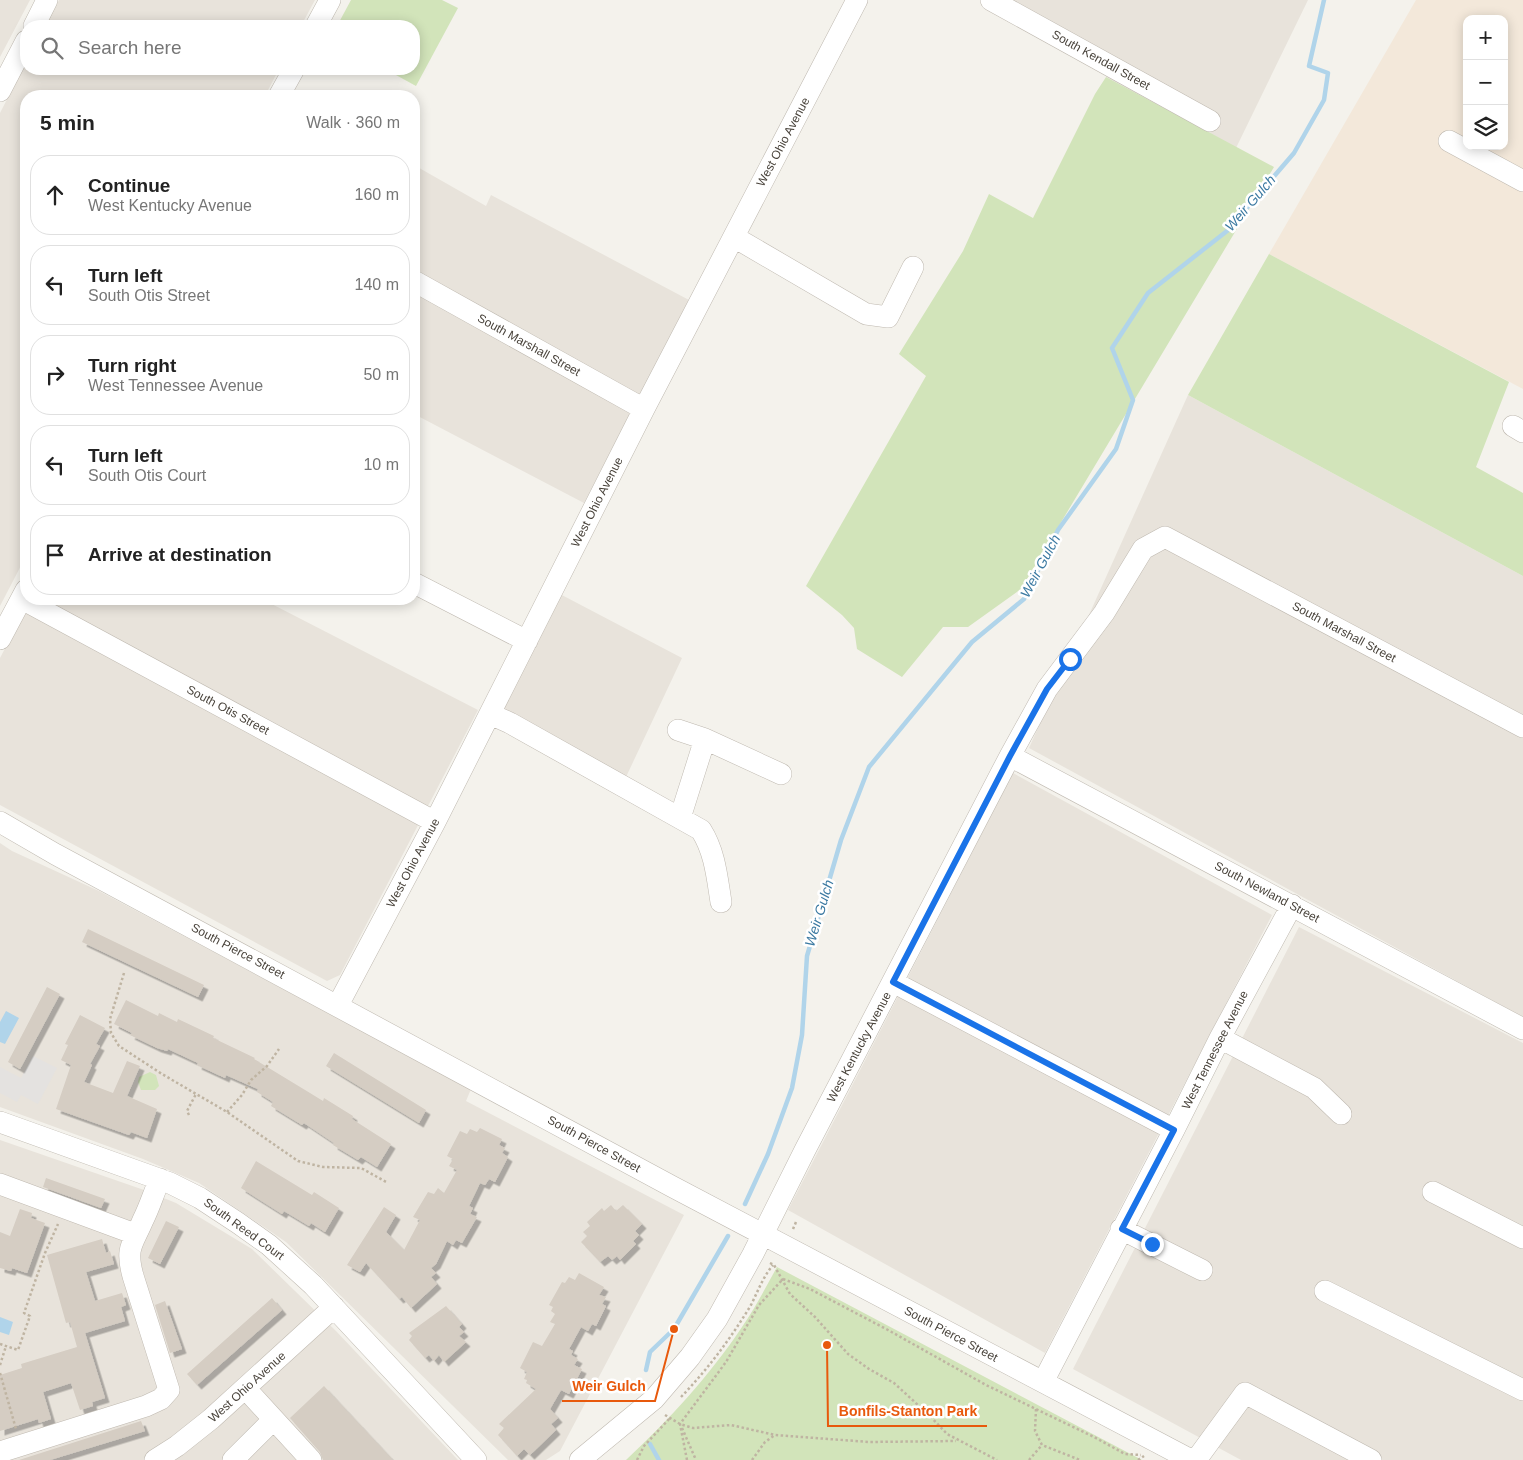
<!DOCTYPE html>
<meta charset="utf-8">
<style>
body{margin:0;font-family:Helvetica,sans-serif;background:#f2f2f2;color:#222}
.controls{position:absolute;right:15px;top:15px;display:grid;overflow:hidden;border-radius:10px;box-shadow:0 2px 12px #0003}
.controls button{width:45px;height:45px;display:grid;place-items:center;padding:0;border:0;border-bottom:1px solid #e0e0e0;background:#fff;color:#222;font:25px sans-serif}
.stop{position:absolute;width:15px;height:15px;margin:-11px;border:4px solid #1a73e8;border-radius:50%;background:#fff}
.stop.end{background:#1a73e8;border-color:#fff;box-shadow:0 1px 5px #0008}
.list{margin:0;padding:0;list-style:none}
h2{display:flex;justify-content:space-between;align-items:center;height:65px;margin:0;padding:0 20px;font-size:21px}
h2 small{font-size:16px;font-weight:400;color:#767676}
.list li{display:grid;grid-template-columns:32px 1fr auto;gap:15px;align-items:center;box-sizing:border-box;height:80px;margin:0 10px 10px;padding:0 10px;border:1px solid #e0e0e0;border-radius:20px}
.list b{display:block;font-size:19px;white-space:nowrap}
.list p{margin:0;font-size:16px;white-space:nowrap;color:#767676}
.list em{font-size:16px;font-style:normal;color:#767676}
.icon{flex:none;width:28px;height:28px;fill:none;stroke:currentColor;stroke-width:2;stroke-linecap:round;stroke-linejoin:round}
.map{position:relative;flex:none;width:1523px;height:1460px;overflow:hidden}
.search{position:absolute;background:#fff;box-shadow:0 2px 12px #0003;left:20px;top:20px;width:400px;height:55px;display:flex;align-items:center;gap:12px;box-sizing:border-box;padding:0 18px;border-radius:20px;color:#767676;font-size:19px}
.panel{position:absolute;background:#fff;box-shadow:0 2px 12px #0003;left:20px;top:90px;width:400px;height:515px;border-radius:20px}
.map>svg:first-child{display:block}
.residential{fill:#e8e3db}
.commercial{fill:#f3e8da;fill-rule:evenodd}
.green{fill:#d2e4ba}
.parking{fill:#e4e2e0}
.water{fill:#b0d4ea}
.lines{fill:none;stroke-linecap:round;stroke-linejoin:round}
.stream{stroke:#b0d4ea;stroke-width:4.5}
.building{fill:#d5cdc3;filter:url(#shadow)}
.minor-casing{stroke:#bfb9b0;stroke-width:22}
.path{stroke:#bfb4a2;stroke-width:2.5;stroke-dasharray:2.5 2.5;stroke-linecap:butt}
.minor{stroke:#fff;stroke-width:21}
.route{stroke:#1a73e8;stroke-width:6}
.labels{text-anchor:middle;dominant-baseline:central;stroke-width:5;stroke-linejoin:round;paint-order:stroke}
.street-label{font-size:12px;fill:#48423a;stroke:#fff}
.water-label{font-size:14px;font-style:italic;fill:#3c7aa2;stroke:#fff}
.leader{fill:none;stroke:#e8590c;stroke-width:2}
.callout-dot{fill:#e8590c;stroke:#fff;stroke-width:2}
.callout-label{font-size:14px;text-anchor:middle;font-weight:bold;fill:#e8590c;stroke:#fff;stroke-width:5;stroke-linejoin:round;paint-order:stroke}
</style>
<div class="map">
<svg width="1523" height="1460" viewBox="0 0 1523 1460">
<defs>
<filter id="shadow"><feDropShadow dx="4.5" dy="4.5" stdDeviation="0" flood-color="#0004"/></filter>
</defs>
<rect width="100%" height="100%" fill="#f4f2ec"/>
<path class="residential" d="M 0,0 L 30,0 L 0,57 Z
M 59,0 L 315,0 L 301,26 L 45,26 Z
M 1000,0 L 1308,0 L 1236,148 L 1106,77 L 1114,57 Z
M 26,62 L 26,69 L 279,69 L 265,96 L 26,96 L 26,556 L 0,606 L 0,113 Z
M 414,165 L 486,206 L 491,195 L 689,300 L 584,503 L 414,414 Z
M 1188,395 L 1523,576 L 1523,1017 L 1029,748 Z
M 558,593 L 682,658 L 626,777 L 500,709 Z
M 31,599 L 262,599 L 478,710 L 340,975 L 327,981 L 0,805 L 0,658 Z
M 1013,773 L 1272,915 L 1045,1353 L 788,1210 Z
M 0,843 L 12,851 L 99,891 L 471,1089 L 466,1101 L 684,1215 L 560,1451 L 546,1460 L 508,1460 L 286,1242 L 199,1183 L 143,1159 L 0,1107 Z
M 1299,927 L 1523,1043 L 1523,1460 L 1241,1460 L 1073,1369 Z
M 0,1140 L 144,1190 L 176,1203 L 252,1249 L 336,1331 L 458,1460 L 0,1460 Z"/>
<path class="commercial" d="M 1416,0 L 1523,0 L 1523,389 L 1269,254 ZM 1467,19 L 1504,19 L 1504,146 L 1467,146 Z"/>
<path class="green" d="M 351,0 L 442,0 L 458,8 L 416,86 L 385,69 L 414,69 L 414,26 L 337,26 Z
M 1106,77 L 1274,167 L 1021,589 L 968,627 L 943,627 L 902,677 L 857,649 L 854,628 L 842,615 L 806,586 L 926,376 L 899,354 L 963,251 L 989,194 L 1033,218 L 1095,94 Z
M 1269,254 L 1509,382 L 1476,467 L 1523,493 L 1523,576 L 1188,395 Z
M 150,1072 L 156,1075 L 159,1086 L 155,1090 L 141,1090 L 138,1082 L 139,1077 Z
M 777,1267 L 1142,1460 L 626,1460 C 668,1421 710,1375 742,1327 C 755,1308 766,1287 777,1267 Z"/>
<path class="parking" d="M 33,1056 L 57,1068 L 38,1104 L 21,1095 L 17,1102 L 0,1093 L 0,1067 L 21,1078 Z"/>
<path class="water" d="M 6,1011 L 19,1018 L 5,1044 L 0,1042 L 0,1022 Z
M 0,1317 L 13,1322 L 9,1335 L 0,1332 Z"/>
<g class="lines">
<path class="stream" d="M 745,1204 L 768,1154 L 792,1088 L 802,1035 L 807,956 L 841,840 L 869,767 L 972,642 L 1024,599 L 1058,530 L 1116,449 L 1133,400 L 1112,348 L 1148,293 L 1227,231 L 1294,153 L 1324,100 L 1328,73 L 1309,66 L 1324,0
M 646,1370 L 650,1352 L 674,1329 L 728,1236
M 650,1444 L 659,1460"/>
</g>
<path class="building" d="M 88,929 L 204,985 L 198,997 L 82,942 Z
M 47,987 L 60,994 L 20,1069 L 8,1062 Z
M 126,1000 L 158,1016 L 159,1013 L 177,1022 L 178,1019 L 214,1036 L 213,1038 L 255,1058 L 254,1059 L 310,1093 L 323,1101 L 324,1098 L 353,1116 L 352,1119 L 391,1144 L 377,1167 L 361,1157 L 358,1160 L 333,1145 L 334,1143 L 304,1123 L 302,1125 L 271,1106 L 273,1102 L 257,1092 L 258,1089 L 226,1075 L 225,1078 L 197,1065 L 198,1063 L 168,1049 L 167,1051 L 157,1048 L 130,1035 L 132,1033 L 114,1024 Z
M 80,1015 L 105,1028 L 96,1044 L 100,1046 L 90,1064 L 92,1065 L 84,1082 L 113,1093 L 127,1061 L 140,1066 L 127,1096 L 157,1109 L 147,1138 L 131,1132 L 129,1135 L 56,1109 L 71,1065 L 61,1060 L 68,1045 L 65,1044 Z
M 334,1053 L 426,1110 L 419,1123 L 326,1066 Z
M 480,1128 L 502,1139 L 499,1145 L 505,1148 L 502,1153 L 508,1157 L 495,1182 L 489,1179 L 485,1185 L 480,1183 L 469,1206 L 473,1208 L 470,1214 L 477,1217 L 462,1243 L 456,1240 L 453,1245 L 447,1241 L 436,1264 L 431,1268 L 436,1273 L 431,1277 L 437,1284 L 411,1308 L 402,1297 L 399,1299 L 366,1263 L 360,1272 L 347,1265 L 384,1207 L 396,1215 L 386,1232 L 404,1250 L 420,1220 L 413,1217 L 428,1192 L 434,1194 L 438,1188 L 444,1193 L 457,1170 L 449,1166 L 453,1159 L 447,1156 L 460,1131 L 467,1134 L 470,1129 L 477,1132 Z
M 256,1161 L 312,1195 L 314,1192 L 339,1208 L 325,1232 L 311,1223 L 309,1226 L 284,1211 L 282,1214 L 241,1188 Z
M 46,1178 L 105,1199 L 101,1208 L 43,1187 Z
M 611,1205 L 616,1211 L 623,1205 L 642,1224 L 635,1231 L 639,1235 L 633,1241 L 636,1244 L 620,1260 L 617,1256 L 612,1260 L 608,1256 L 600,1262 L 581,1242 L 587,1236 L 583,1232 L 590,1226 L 587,1222 L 602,1208 L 604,1211 Z
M 20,1209 L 32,1213 L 31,1218 L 45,1223 L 27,1273 L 12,1268 L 11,1271 L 0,1268 L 0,1232 L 10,1236 Z
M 166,1221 L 179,1227 L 160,1264 L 148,1258 Z
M 102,1239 L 106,1253 L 110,1251 L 114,1264 L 86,1272 L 95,1301 L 122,1293 L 126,1305 L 121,1307 L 125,1321 L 85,1333 L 105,1398 L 92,1402 L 93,1406 L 80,1410 L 71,1383 L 43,1392 L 51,1419 L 39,1423 L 38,1419 L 0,1431 L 0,1375 L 22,1368 L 21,1364 L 77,1347 L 70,1322 L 66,1323 L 47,1255 Z
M 579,1273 L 604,1287 L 599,1295 L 606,1297 L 602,1304 L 606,1306 L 596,1326 L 592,1324 L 588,1331 L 581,1327 L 569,1349 L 573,1351 L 571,1355 L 578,1359 L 574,1365 L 582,1369 L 569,1394 L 561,1390 L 550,1409 L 558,1418 L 551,1424 L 556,1430 L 530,1455 L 524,1449 L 517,1456 L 498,1435 L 504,1428 L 499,1424 L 536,1389 L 526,1383 L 527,1380 L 524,1379 L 527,1372 L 520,1368 L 533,1342 L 542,1346 L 555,1324 L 550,1322 L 555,1314 L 551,1311 L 553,1307 L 549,1305 L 562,1282 L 565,1283 L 569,1277 L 575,1280 Z
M 272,1298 L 282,1310 L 197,1385 L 187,1374 Z
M 165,1301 L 182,1349 L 170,1353 L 155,1305 Z
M 446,1306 L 462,1324 L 459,1327 L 464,1332 L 459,1336 L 466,1342 L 444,1362 L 439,1355 L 434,1361 L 429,1355 L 425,1358 L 409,1340 L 412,1336 L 409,1333 Z
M 324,1386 L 335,1398 L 393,1460 L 323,1460 L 320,1452 L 290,1418 Z
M 141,1421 L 145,1431 L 50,1460 L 19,1460 Z"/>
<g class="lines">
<defs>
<path id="minor" d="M 991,0 L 1210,121
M 34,26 L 47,0
M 316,26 L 330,0
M 0,91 L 26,41
M 279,96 L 294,69
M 1449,141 L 1523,181
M 734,237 L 866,314 L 888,317 L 913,267
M 414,281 L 644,409
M 1513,426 L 1523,432
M 414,583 L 527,641
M 22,599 L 435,822
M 0,639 L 26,590
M 490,714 L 510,723 L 701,830 C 715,852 717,877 721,902
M 678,730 L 705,739 L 680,818
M 705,739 L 781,774
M 1010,756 L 1523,1029
M 0,822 L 55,854 L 673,1187 L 1191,1460
M 893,982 L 1174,1130
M 338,1005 L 435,822 L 644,409 L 857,0
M 1220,1038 L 1314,1088 L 1341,1114
M 0,1122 L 170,1183 L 200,1198 L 238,1223 L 269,1245 L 313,1285 L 476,1460
M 0,1184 L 135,1234
M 1433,1192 L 1523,1238
M 1121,1229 L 1202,1270
M 1325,1291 L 1523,1390
M 1043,1382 L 1174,1130 L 1220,1038 L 1292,905
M 245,1388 L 311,1460
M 0,1452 L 146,1406 L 161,1399 L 169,1390 L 133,1276 C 125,1247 133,1244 143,1220 C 150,1206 154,1192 160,1179
M 155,1460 L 177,1446 L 211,1419 L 334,1307
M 233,1460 L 273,1420
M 580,1460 L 654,1399 L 690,1357 L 717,1319 L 753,1254 L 805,1150 L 1010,756 L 1047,689 L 1104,613 L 1143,549 L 1165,537 L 1523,727
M 1196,1460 L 1245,1393 L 1371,1460"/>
</defs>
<use href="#minor" class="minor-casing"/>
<path class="path" d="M 124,973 L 110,1019 L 111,1033 L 119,1046 L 162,1074 L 227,1112 L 298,1161 L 323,1167 L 361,1168 L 388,1183
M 227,1112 L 242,1095 L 251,1080 L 267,1066 L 279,1049
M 189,1115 L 187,1111 L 196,1094
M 793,1229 L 796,1222
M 770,1263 L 774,1265 L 790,1294 L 815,1317 L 848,1354 L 869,1369 L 894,1383 L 930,1416 L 947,1434 L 997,1460
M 783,1279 L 810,1289 L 888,1330 L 986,1385 L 1094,1437 L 1125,1454 L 1141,1455
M 0,1344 L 18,1350 L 30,1316 L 24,1313 L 45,1253 L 58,1224
M 0,1365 L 6,1346
M 0,1373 L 16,1429
M 681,1397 C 708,1369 731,1338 751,1305 C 758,1291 763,1277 773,1265
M 1036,1409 L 1035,1431 L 1042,1445 L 1080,1460
M 665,1415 L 680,1424 L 693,1428 L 731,1425 L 775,1435 L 869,1442 L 956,1441
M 682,1428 L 696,1460
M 637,1460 L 644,1446 L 670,1418
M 687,1460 L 680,1424 L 726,1362 L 759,1305 L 783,1279
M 752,1460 L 765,1442 L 775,1435
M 1029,1460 L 1042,1445
M 1138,1460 L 1144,1456"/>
<use href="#minor" class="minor"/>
</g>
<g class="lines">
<path class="route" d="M 1070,659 L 1047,689 L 1010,756 L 893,982 L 1174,1130 L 1122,1229 L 1152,1244"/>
</g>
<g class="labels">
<g class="street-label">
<text transform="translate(1101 60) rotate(29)">South Kendall Street</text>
<text transform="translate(783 142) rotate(-62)">West Ohio Avenue</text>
<text transform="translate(529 345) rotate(29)">South Marshall Street</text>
<text transform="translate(597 502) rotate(-63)">West Ohio Avenue</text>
<text transform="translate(1344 632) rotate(28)">South Marshall Street</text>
<text transform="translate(228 710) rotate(28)">South Otis Street</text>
<text transform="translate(413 863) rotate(-62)">West Ohio Avenue</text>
<text transform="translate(1267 892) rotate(28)">South Newland Street</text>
<text transform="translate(238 951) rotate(28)">South Pierce Street</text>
<text transform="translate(859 1047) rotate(-62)">West Kentucky Avenue</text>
<text transform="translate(1215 1050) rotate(-63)">West Tennessee Avenue</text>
<text transform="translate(594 1144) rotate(29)">South Pierce Street</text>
<text transform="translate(244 1229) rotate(36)">South Reed Court</text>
<text transform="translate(951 1334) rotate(28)">South Pierce Street</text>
<text transform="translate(247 1387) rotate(-42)">West Ohio Avenue</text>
</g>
<g class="water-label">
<text transform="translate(1250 203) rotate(-49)">Weir Gulch</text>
<text transform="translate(1040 566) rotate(-62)">Weir Gulch</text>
<text transform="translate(819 913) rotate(-73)">Weir Gulch</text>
</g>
</g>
<path class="leader" d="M674 1329L655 1401H562M827 1345L828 1426H987"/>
<g class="callout-dot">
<circle cx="674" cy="1329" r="5"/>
<circle cx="827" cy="1345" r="5"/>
</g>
<g class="callout-label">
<text x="609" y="1391">Weir Gulch</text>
<text x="908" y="1416">Bonfils-Stanton Park</text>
</g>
</svg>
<div class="controls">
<button>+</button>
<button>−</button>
<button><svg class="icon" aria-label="layers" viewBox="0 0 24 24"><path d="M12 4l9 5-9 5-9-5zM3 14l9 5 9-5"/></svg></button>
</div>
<div class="stop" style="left:1070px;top:659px"></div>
<div class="stop end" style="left:1152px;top:1244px"></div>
<div class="search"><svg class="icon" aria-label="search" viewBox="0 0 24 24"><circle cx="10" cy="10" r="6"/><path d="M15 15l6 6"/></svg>Search here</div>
<section class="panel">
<h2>5 min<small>Walk · 360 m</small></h2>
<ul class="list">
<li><svg class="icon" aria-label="ahead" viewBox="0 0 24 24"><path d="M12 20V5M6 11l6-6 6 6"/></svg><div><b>Continue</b><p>West Kentucky Avenue</p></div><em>160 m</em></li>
<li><svg class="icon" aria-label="left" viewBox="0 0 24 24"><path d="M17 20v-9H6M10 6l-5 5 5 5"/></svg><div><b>Turn left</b><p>South Otis Street</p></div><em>140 m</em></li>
<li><svg class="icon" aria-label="right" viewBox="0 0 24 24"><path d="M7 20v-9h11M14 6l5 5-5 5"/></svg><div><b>Turn right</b><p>West Tennessee Avenue</p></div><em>50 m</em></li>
<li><svg class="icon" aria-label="left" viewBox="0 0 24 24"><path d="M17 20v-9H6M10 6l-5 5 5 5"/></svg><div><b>Turn left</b><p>South Otis Court</p></div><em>10 m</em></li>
<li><svg class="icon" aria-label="arrive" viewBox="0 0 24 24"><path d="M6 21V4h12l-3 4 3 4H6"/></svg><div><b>Arrive at destination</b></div></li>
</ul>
</section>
</div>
